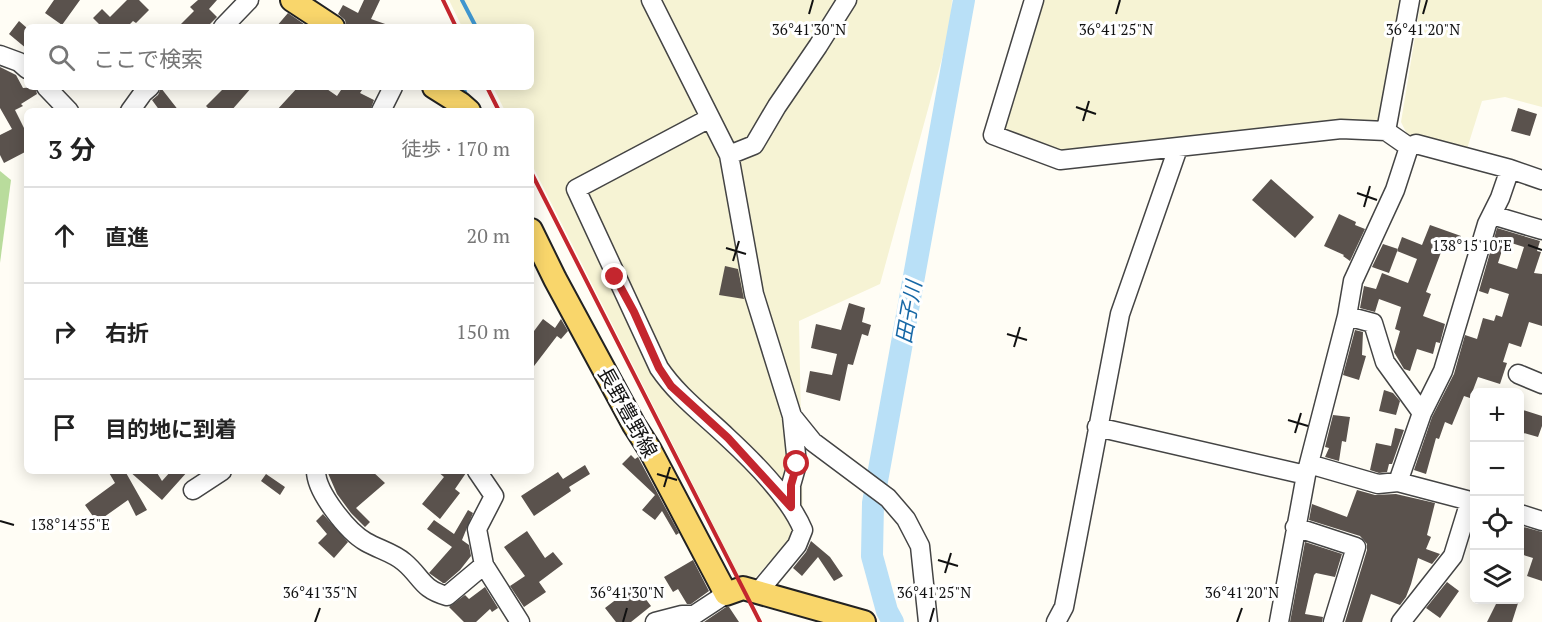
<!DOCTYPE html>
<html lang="ja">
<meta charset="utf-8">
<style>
body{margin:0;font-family:"PT Serif","Noto Sans JP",serif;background:#f6f6f6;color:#222}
.controls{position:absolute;right:18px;bottom:18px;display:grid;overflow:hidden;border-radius:9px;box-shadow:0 3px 15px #0003}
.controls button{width:54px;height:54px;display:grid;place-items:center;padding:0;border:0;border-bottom:2px solid #e0e0e0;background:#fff;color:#222;font:30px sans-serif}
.stop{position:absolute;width:18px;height:18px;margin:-14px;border:4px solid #c4262e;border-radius:50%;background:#fff}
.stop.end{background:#c4262e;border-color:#fff;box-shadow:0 2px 6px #0008}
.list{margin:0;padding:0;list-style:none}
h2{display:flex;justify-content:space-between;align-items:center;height:78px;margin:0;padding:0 24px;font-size:26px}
h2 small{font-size:20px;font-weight:400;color:#767676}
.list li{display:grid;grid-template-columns:39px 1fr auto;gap:18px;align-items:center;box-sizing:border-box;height:96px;padding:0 24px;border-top:2px solid #e0e0e0}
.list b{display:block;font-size:22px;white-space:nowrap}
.list em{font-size:20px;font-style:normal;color:#767676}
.icon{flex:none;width:33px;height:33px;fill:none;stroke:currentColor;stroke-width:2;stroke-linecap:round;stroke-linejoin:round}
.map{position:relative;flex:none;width:1542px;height:622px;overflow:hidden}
.search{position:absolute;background:#fff;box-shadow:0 3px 15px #0003;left:24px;top:24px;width:510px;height:66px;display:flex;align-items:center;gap:15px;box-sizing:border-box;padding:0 21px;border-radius:9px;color:#767676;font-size:22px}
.panel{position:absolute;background:#fff;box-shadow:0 3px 15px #0003;left:24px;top:108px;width:510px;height:366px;border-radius:9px}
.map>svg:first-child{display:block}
.farmland{fill:#f6f3d4}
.forest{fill:#b9dc9c}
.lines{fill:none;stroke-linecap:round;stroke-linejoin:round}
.stream{stroke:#3f96cf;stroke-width:4}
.river{stroke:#b9e0f7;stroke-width:22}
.building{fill:#5a524d;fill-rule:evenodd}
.minor-casing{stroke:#444;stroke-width:21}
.major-casing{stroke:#222;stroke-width:26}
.minor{stroke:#fff;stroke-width:18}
.major{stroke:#f9d66b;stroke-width:22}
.rail{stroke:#c4262e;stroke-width:4}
.route{stroke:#c4262e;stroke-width:8}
.ticks{fill:none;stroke:#111;stroke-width:2}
.labels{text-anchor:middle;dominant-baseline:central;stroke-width:6;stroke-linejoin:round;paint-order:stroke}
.street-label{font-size:20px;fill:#111;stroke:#fff}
.water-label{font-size:21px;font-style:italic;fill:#1768a6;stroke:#fff}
.ticks-label{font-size:15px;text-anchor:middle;fill:#111;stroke:#fff;stroke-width:6;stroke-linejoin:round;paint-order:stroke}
</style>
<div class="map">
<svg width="1542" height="622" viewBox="0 0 1542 622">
<rect width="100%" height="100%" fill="#fffdf5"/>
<path class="farmland" d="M 449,0 L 952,0 L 950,29 L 880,284 L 799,321 L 803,524 L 755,578 L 740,578 L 531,163 L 531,111 L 505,111 L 493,87 L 531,87 L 531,27 L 462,27 Z
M 1039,0 L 1401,0 L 1383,121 L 1260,137 L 1062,155 L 1000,131 Z
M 1421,0 L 1542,0 L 1542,107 L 1505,97 L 1482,101 L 1466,152 L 1408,136 L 1401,122 Z"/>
<path class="forest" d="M 0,171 L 11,180 L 0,263 Z"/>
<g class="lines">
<path class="stream" d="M 462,0 L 476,27
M 463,87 L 467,97"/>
<path class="river" d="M 893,622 L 887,611 L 872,556 L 873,503 L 964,0"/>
</g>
<path class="building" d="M 54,0 L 80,0 L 62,25 L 45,13 Z
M 127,0 L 139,0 L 149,10 L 136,23 L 133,21 L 127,27 L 100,27 L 103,24 L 100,25 L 93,18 L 102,9 L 110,17 Z
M 198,0 L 217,0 L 209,9 L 217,17 L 207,27 L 178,27 L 194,11 L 190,7 Z
M 364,0 L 380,0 L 371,19 L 388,25 L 388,27 L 354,27 L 346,25 L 345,20 L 338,14 L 343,5 L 358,13 Z
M 288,13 L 304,24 L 302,27 L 276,27 Z
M 19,21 L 27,28 L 27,49 L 9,34 Z
M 0,67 L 16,75 L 23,88 L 35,87 L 37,94 L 21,104 L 23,106 L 15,110 L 27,134 L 27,151 L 4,163 L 0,155 L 0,135 L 12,129 L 0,108 Z
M 225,87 L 252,87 L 231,111 L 211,111 L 206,106 Z
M 298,87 L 324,87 L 337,96 L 343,87 L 364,87 L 360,93 L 374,100 L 370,111 L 360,111 L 353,108 L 351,111 L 276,111 Z
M 161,88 L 179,111 L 160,111 L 152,100 L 158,95 Z
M 1518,108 L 1537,114 L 1530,136 L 1511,131 Z
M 1271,179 L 1314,217 L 1295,238 L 1252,200 Z
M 1339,214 L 1356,222 L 1355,225 L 1365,229 L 1350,261 L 1343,256 L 1344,255 L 1324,246 Z
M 1430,225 L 1461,236 L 1457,251 L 1443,247 L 1426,292 L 1431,294 L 1423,316 L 1445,324 L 1440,343 L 1436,342 L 1433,354 L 1417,349 L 1410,371 L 1404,369 L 1394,352 L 1400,331 L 1395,329 L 1401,307 L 1379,299 L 1375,312 L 1360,308 L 1364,286 L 1376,289 L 1382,273 L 1408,283 L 1417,259 L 1397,251 L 1402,237 L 1422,245 Z
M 1497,228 L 1540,241 L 1537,251 L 1541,252 L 1534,273 L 1542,274 L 1542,326 L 1529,322 L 1521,347 L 1509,343 L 1503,362 L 1507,363 L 1500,384 L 1478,377 L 1470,398 L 1464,396 L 1452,425 L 1445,422 L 1439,439 L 1436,438 L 1426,474 L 1414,470 L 1432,417 L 1454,374 L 1465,335 L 1477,339 L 1483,318 L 1494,321 L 1496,315 L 1502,317 L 1509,294 L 1490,288 L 1488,294 L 1479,291 ZM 1505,241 L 1524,247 L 1517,269 L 1498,263 Z
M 1383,244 L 1398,249 L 1389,273 L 1372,267 Z
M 725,266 L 738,269 L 744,299 L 719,295 Z
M 849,303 L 865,308 L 862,322 L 871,325 L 868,336 L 862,334 L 853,365 L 848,364 L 840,401 L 806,392 L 810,371 L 832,375 L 837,354 L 811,348 L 816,324 L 841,330 Z
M 543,319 L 555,328 L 561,319 L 568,331 L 561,339 L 557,336 L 531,370 L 531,335 Z
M 1355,330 L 1363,332 L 1362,355 L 1366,356 L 1359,380 L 1343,375 Z
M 1384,390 L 1393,393 L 1400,401 L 1396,415 L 1379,411 Z
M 1520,409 L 1542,416 L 1542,426 L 1538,437 L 1520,432 Z
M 1333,415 L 1350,417 L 1346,442 L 1342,441 L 1339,461 L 1325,457 L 1329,448 L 1325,447 Z
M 1395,428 L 1404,430 L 1392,464 L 1389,464 L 1387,472 L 1379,473 L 1370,470 L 1376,443 L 1391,446 Z
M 631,455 L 635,459 L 638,457 L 679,533 L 676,535 L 662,511 L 655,520 L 642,510 L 655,495 L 622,464 Z
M 585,465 L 590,474 L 569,487 L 571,491 L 534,516 L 521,496 L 558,472 L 563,479 Z
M 108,471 L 125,471 L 147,510 L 136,516 L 128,500 L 97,522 L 85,505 L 115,483 Z
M 129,471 L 156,471 L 162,481 L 171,471 L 188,471 L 162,500 Z
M 327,471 L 372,471 L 385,483 L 356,508 L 370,522 L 365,527 L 351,513 L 337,494 Z
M 437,471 L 466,471 L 466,473 L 455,489 L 460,493 L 440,519 L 422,504 L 444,477 Z
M 266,474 L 285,487 L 280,495 L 261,481 Z
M 1357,490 L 1375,495 L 1396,494 L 1435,503 L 1427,535 L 1431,537 L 1426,549 L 1440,554 L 1432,564 L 1418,558 L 1411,584 L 1406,597 L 1400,605 L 1371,594 L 1362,622 L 1345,622 L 1367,550 L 1367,544 L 1360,536 L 1309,520 L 1312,504 L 1347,517 Z
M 468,510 L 473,513 L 462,540 L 469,545 L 471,556 L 460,570 L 445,583 L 443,583 L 429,573 L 452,547 L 427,529 L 434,520 L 454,534 Z
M 323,514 L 348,542 L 334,558 L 318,543 L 327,534 L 316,521 Z
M 1520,526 L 1542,532 L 1542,581 L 1527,576 L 1533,558 L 1520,554 Z
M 527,531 L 545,558 L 553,552 L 563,564 L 539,582 L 546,592 L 524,607 L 510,586 L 525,576 L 504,547 Z
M 811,541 L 830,557 L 843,576 L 834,581 L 818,557 L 802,576 L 793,568 L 806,552 Z
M 1305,542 L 1342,554 L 1335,577 L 1316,573 L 1314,575 L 1305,614 L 1323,617 L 1322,622 L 1290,622 Z
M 693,560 L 709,591 L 691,604 L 687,604 L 678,589 L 673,592 L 664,577 Z
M 1447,582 L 1459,591 L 1440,618 L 1426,608 Z
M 635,585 L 651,606 L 631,622 L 616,622 L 605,608 Z
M 485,587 L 498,608 L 492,612 L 490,609 L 476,622 L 464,622 L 449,607 L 465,595 L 469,599 Z
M 1498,600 L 1519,600 L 1512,622 L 1487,622 Z
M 726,607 L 729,607 L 739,622 L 704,622 Z"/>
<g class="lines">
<defs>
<path id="minor" d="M 651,0 L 729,155 L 754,294 L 792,416 L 813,442 L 888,498 L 906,519 L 920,546 L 928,622
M 1034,0 L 993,135 L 1060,160 L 1341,129 L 1386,131 L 1409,147
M 223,27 L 249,0
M 0,55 L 19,62 L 27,69
M 46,87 L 69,111
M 130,111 L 143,93 L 150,87
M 381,111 L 393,87
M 710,118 L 576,189 L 659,368 C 678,396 703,414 727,437 C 753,461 790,498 803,530 L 797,545 L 759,591
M 1386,131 L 1410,0
M 1409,147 L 1416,144 L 1510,169 L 1542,180
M 729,155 L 754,145 L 777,106 L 818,46 L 847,0
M 1492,215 L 1542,230
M 1347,316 L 1373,323 L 1385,362 L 1422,413 L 1398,482
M 1518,374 L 1542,384
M 1422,413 L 1443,371 L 1487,224 L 1500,198 L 1510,169
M 1097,427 L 1306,475
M 1309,464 L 1378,484 L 1398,482 L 1474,502
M 316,471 C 316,492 348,532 366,542 C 378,549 394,553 404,562 C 422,577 421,589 447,596 L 484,565
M 477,471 L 494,496 L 477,529 L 484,565 L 520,622
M 193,490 L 222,471
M 791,507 L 791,485 L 797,464 L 792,416
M 1520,514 L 1542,521
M 1295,527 L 1356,547 L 1333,622
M 655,622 L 682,615 L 694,615 L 726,594
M 1056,622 L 1064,607 L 1120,314 L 1178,148
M 1279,622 L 1306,475 L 1347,316 L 1353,281 L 1395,190 L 1409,147
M 1401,622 L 1453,556 L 1470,501"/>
<path id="major" d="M 292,0 L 333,27
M 434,87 L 461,104 L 469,111
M 531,230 L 555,279 L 634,425 L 650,450 L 726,594 L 743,588 L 864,622"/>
</defs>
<use href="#minor" class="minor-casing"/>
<use href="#major" class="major-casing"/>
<use href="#minor" class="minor"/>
<use href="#major" class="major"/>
<path class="rail" d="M 443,0 L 456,27
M 487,87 L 499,111
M 531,172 L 760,622"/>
</g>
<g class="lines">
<path class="route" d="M 615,277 L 634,312 L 659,368 L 671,386 L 728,438 L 791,507 L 791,485 L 797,464"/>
</g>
<path class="ticks" d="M 809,14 L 813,0M 1116,14 L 1120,0M 1423,14 L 1427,0M 1076,107 L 1096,114M 1083,121 L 1089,101M 1357,193 L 1377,200M 1364,207 L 1370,186M 1528,245 L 1542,250M 726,248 L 746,254M 733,261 L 739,241M 1007,334 L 1027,340M 1014,347 L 1020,327M 1288,420 L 1308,426M 1295,433 L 1301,413M 657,474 L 677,480M 664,487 L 670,467M 0,521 L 14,525M 938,560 L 958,566M 945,573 L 951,553M 315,622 L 320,608M 623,622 L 627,608M 930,622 L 934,608M 1237,622 L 1242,608"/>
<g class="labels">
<g class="street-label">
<text transform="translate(628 412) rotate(61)">長野豊野線</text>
</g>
<g class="water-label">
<text transform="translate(908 312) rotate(-80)">田子川</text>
</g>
</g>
<g class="ticks-label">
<text x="809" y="35">36°41'30"N</text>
<text x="1116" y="35">36°41'25"N</text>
<text x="1423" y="35">36°41'20"N</text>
<text x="1472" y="251">138°15'10"E</text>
<text x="70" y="530">138°14'55"E</text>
<text x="320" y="598">36°41'35"N</text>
<text x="627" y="598">36°41'30"N</text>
<text x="934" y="598">36°41'25"N</text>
<text x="1242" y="598">36°41'20"N</text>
</g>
</svg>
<div class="controls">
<button>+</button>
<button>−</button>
<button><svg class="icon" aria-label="locate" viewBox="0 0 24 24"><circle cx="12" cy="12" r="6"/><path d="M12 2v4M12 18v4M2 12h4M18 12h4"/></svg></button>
<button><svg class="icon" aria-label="layers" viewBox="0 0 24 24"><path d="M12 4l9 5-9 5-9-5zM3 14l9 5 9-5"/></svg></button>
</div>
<div class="stop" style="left:797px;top:464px"></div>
<div class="stop end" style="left:615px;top:277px"></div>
<div class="search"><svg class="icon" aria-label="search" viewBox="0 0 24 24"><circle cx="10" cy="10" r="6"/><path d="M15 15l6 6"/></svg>ここで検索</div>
<section class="panel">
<h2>3 分<small>徒歩 · 170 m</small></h2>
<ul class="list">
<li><svg class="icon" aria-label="ahead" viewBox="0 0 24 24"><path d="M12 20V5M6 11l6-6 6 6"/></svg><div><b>直進</b></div><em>20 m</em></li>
<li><svg class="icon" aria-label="right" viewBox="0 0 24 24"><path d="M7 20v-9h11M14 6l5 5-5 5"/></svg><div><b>右折</b></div><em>150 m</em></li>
<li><svg class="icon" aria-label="arrive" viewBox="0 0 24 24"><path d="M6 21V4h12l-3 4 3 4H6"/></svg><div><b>目的地に到着</b></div></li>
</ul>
</section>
</div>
